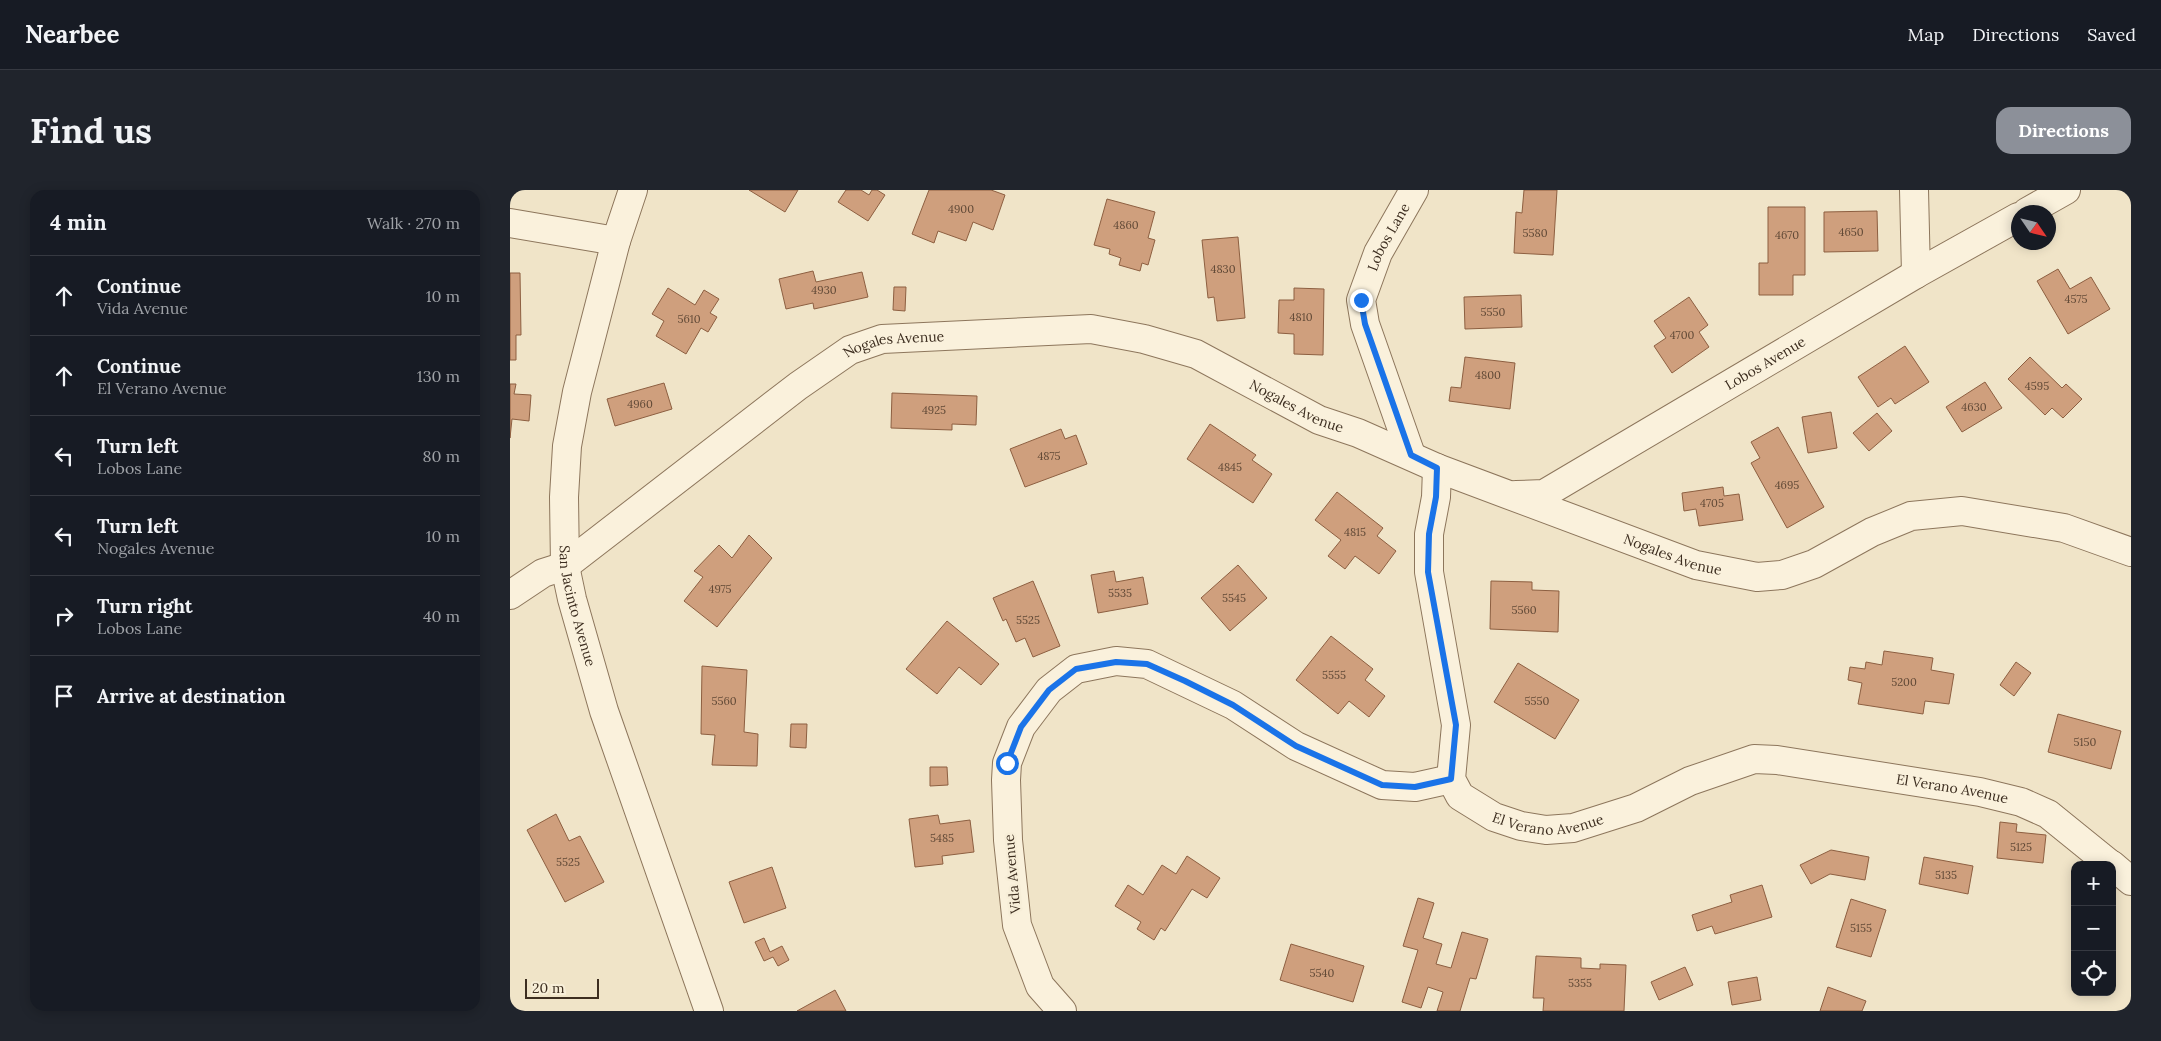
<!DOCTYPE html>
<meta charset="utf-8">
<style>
body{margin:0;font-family:Lora,serif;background:#20242c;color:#f1f3f6}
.controls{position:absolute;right:15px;bottom:15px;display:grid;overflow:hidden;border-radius:10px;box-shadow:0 2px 12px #0003}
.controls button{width:45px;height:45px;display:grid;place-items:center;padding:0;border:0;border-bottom:1px solid #363941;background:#171b24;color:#f1f3f6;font:25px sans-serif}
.compass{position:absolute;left:1501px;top:15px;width:45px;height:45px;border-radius:50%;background:#171b24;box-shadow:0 2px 12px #0003;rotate:125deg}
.scale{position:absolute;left:15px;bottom:12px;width:74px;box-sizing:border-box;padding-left:5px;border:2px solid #3d2e20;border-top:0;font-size:14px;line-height:18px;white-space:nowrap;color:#3d2e20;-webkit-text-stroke:4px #f7eed8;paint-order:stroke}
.stop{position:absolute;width:15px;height:15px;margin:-11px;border:4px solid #1a73e8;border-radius:50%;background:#fff}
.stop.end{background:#1a73e8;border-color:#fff;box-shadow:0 1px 5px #0008}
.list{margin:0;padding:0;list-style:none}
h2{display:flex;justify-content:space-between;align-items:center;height:65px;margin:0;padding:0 20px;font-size:21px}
h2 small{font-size:16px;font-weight:400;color:#9ea1a6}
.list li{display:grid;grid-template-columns:32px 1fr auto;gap:15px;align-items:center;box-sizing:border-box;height:80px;padding:0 20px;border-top:1px solid #363941}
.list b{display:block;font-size:19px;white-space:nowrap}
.list p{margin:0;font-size:16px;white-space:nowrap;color:#9ea1a6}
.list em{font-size:16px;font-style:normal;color:#9ea1a6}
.icon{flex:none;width:28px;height:28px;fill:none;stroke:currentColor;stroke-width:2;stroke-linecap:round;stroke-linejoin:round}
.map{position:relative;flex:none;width:1621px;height:821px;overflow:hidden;border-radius:15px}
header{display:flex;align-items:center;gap:30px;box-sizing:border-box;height:70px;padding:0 25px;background:#171b24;border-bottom:1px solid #363941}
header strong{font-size:24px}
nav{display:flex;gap:28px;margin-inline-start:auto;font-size:18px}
.intro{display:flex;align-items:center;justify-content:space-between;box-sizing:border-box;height:120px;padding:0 30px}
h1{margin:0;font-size:35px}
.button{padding:12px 22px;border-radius:15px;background:#8c9099;color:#fff;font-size:18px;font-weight:700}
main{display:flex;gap:30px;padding:0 30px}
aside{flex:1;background:#171b24;border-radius:15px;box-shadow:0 2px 12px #0003}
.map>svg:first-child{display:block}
.building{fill:#cf9f7d;stroke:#8d5f41}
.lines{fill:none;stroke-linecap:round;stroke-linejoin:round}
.minor-casing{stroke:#8d765c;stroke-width:30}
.minor{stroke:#faf1dc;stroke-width:28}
.route{stroke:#1a73e8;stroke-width:6}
.labels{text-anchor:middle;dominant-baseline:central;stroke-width:5;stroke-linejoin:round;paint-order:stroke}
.number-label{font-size:11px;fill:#624a37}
.street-label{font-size:14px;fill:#3d2e20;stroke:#f7eed8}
</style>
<header>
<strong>Nearbee</strong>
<nav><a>Map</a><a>Directions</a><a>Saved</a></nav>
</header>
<div class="intro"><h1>Find us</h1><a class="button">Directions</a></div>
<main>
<aside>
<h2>4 min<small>Walk · 270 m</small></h2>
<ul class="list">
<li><svg class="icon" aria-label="ahead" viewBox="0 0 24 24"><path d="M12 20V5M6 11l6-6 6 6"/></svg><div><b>Continue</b><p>Vida Avenue</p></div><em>10 m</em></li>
<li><svg class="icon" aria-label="ahead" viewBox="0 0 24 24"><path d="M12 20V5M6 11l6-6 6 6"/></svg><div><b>Continue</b><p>El Verano Avenue</p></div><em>130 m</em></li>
<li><svg class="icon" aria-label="left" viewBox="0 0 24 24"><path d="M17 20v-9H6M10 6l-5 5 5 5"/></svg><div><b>Turn left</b><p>Lobos Lane</p></div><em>80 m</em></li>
<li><svg class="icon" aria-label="left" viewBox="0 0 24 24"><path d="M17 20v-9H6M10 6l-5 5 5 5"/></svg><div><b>Turn left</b><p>Nogales Avenue</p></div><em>10 m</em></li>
<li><svg class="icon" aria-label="right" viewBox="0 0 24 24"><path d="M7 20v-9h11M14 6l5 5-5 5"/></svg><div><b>Turn right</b><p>Lobos Lane</p></div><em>40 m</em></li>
<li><svg class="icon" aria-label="arrive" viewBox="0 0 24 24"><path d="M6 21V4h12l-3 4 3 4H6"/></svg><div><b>Arrive at destination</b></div></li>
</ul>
</aside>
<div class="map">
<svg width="1621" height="821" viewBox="0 0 1621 821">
<rect width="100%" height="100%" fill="#f0e4c8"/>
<path class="building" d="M 239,0 L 288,0 L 275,22 Z
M 336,0 L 351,0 L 359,5 L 362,0 L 367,0 L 375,5 L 358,31 L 328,12 Z
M 419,0 L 481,0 L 495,5 L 483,40 L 463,32 L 456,51 L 428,41 L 424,53 L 402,44 Z
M 1014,0 L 1047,0 L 1043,65 L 1004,63 L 1006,22 L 1012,23 Z
M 597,9 L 645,22 L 638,48 L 645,50 L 638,75 L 632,73 L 630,81 L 609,75 L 611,68 L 599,64 L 600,59 L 584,55 Z
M 1258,17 L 1295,17 L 1295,85 L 1283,85 L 1283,105 L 1249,105 L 1249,73 L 1258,73 Z
M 1367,21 L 1368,61 L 1314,62 L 1314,22 Z
M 728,47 L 735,128 L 707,131 L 704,107 L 698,108 L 692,50 Z
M 1548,79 L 1560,99 L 1581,87 L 1600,119 L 1558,144 L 1527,91 Z
M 303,81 L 306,92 L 352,82 L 358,107 L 304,119 L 303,113 L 276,119 L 269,89 Z
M 0,83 L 10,83 L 11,145 L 6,145 L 6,170 L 0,170 Z
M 384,97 L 396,97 L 395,121 L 383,120 Z
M 158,98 L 185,115 L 194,100 L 209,109 L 200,123 L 207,127 L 198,142 L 191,138 L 176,164 L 146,146 L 154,131 L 142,124 Z
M 784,98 L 814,99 L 813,165 L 784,164 L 784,144 L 768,143 L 769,110 L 784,110 Z
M 1011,105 L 1012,137 L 955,139 L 954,107 Z
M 1179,107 L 1198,135 L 1189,142 L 1199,157 L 1162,183 L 1144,156 L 1156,148 L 1144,131 Z
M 1395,156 L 1419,192 L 1385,214 L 1381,208 L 1368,217 L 1348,187 Z
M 955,167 L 1005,173 L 1000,219 L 939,211 L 941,197 L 951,198 Z
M 1520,167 L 1552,198 L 1556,194 L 1572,209 L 1553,228 L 1542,218 L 1535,225 L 1498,189 Z
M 1475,192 L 1492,218 L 1452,242 L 1436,217 Z
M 154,193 L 162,219 L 105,236 L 97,209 Z
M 0,194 L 6,194 L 4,204 L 21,205 L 19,231 L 2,229 L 0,248 Z
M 382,203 L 467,206 L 466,235 L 442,234 L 442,240 L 381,238 Z
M 1321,222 L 1327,258 L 1298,263 L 1292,227 Z
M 1367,223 L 1382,241 L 1359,261 L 1343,243 Z
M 700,234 L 746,265 L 742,270 L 762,284 L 743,313 L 677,269 Z
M 1268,237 L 1314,317 L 1277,338 L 1241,273 L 1250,268 L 1241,252 Z
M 551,239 L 555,249 L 566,245 L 577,274 L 515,297 L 500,259 Z
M 1213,297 L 1214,306 L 1229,304 L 1233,330 L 1189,336 L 1186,319 L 1174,321 L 1172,303 Z
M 827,302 L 873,338 L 867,346 L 886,361 L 869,384 L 845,366 L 835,379 L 818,366 L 831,350 L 805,330 Z
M 239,345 L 262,368 L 207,437 L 174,411 L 193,387 L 184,381 L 209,355 L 222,368 Z
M 728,375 L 757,408 L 720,441 L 691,408 Z
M 604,381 L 606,392 L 633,387 L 638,414 L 588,423 L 581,385 Z
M 523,391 L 550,456 L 523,467 L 515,448 L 506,452 L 496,429 L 493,431 L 483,408 Z
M 981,391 L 1022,392 L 1022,400 L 1049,401 L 1048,442 L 980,439 Z
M 437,431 L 489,474 L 471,495 L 449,477 L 427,504 L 396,479 Z
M 821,446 L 863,479 L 855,490 L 875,506 L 859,527 L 839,511 L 828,524 L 786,490 Z
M 1374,461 L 1423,468 L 1421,480 L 1444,484 L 1439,514 L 1415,511 L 1413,524 L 1348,514 L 1352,493 L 1338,490 L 1340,477 L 1355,479 L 1356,472 L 1372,475 Z
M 1506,472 L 1521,483 L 1504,506 L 1490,495 Z
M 1008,473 L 1069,510 L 1045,549 L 984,512 Z
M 192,476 L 237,480 L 234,542 L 248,544 L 247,576 L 202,575 L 205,545 L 191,544 Z
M 1548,524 L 1611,541 L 1601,579 L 1538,562 Z
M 281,534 L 297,534 L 296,558 L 280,557 Z
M 420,577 L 437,577 L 438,595 L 420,596 Z
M 46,624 L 59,651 L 70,646 L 94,692 L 55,712 L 17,640 Z
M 428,625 L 430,634 L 460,630 L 464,662 L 432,666 L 433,674 L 405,677 L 399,629 Z
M 1490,632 L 1507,634 L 1506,642 L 1536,645 L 1533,673 L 1487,668 Z
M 1321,660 L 1359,667 L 1355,690 L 1320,684 L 1301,694 L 1290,675 Z
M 677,666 L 710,688 L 697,708 L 682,699 L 655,741 L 651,738 L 644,750 L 627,739 L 631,732 L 605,716 L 618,695 L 633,705 L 652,675 L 666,684 Z
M 1414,667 L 1463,676 L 1458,704 L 1409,694 Z
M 262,677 L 276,718 L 234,733 L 219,692 Z
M 1252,695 L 1262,727 L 1205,744 L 1202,736 L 1187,741 L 1182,725 L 1222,712 L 1220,705 Z
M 908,708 L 924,713 L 913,748 L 932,754 L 926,774 L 941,778 L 952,742 L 978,749 L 966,789 L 960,788 L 950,821 L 927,821 L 933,802 L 918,797 L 911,818 L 892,812 L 908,760 L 893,756 Z
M 1341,709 L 1376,720 L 1361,767 L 1326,757 Z
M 254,748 L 260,762 L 272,756 L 279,770 L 268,776 L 263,767 L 254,771 L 245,752 Z
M 781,754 L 854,776 L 843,812 L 770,790 Z
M 1026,766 L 1071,768 L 1071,778 L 1090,779 L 1090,774 L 1116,775 L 1114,821 L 1033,821 L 1034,808 L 1023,808 Z
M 1175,777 L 1183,795 L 1149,810 L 1141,792 Z
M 1247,787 L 1251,810 L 1222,815 L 1218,792 Z
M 1318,797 L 1356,811 L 1352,821 L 1310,821 Z
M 325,800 L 336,821 L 287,821 Z"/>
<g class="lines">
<defs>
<g id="minor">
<path id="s1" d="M 123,0 L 106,51 L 67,202 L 57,256 L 54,307 L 55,376 L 62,409 L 94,521 L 199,821"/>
<path d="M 1404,0 L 1406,84"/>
<path d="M 1517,22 L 1556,0"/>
<path d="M 0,33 L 106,51"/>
<path id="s2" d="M 901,265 L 855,134 L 851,110 L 868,63 L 904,0"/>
<path id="s3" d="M 927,278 L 926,307 L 919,344 L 919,382 L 946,535 L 941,589 L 950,606 L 984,627 L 1011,636 L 1036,640 L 1063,638 L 1126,618 L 1180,591 L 1244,569 L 1267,570 L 1470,602 L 1511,612 L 1538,624 L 1601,675"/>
<path id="s4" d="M 1006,305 L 1034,304 L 1406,84 L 1508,27"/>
<path id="s5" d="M 0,405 L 33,383 L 55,376 L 288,196 L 340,160 L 372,149 L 581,139 L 634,149 L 686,164 L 809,230 L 848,243 L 927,278 L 1186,375 L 1247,387 L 1272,385 L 1304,374 L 1362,342 L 1401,326 L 1452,321 L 1554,338 L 1621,362"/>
<path d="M 1602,675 L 1621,691"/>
<path d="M 552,821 L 530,796 L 507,735 L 498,650 L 496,590 L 497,573 L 511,537 L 539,500 L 566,479 L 606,471 L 637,474 L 723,515 L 786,556 L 872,595 L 905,597 L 941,589"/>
</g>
</defs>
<use href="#minor" class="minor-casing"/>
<use href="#minor" class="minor"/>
</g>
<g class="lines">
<path class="route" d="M 497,573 L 511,537 L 539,500 L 566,479 L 606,472 L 637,474 L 675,491 L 723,515 L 786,556 L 872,595 L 905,597 L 941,589 L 946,535 L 918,382 L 919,344 L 926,307 L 927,278 L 901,265 L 855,134 L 851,110"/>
</g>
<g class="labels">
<g class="number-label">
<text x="451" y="19">4900</text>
<text x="616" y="35">4860</text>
<text x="1341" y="42">4650</text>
<text x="1025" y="43">5580</text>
<text x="1277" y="45">4670</text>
<text x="713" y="79">4830</text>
<text x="314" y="100">4930</text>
<text x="1566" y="109">4575</text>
<text x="983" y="122">5550</text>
<text x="791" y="127">4810</text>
<text x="179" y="129">5610</text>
<text x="1172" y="145">4700</text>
<text x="978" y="185">4800</text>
<text x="1527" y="196">4595</text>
<text x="130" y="214">4960</text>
<text x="1464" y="217">4630</text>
<text x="424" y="220">4925</text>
<text x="539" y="266">4875</text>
<text x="720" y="277">4845</text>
<text x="1277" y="295">4695</text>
<text x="1202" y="313">4705</text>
<text x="845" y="342">4815</text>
<text x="210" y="399">4975</text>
<text x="610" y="403">5535</text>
<text x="724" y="408">5545</text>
<text x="1014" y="420">5560</text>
<text x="518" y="430">5525</text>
<text x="824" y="485">5555</text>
<text x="1394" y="492">5200</text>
<text x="214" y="511">5560</text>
<text x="1027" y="511">5550</text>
<text x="1575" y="552">5150</text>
<text x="432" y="648">5485</text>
<text x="1511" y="657">5125</text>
<text x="58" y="672">5525</text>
<text x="1436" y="685">5135</text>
<text x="1351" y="738">5155</text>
<text x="812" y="783">5540</text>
<text x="1070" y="793">5355</text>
</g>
<g class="street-label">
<text stroke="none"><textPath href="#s2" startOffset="232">Lobos Lane</textPath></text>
<text stroke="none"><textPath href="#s5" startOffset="465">Nogales Avenue</textPath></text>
<text stroke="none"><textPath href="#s4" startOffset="285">Lobos Avenue</textPath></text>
<text stroke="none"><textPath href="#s5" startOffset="885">Nogales Avenue</textPath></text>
<text stroke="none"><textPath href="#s5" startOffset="1290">Nogales Avenue</textPath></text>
<text stroke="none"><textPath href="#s1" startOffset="426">San Jacinto Avenue</textPath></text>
<text stroke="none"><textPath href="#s3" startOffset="849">El Verano Avenue</textPath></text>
<text stroke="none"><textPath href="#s3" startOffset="429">El Verano Avenue</textPath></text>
<text transform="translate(502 684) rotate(-95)">Vida Avenue</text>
</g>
</g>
</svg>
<div class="controls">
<button>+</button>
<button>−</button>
<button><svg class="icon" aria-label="locate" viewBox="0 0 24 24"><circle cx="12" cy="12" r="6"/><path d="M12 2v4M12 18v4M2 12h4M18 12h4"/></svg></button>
</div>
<svg class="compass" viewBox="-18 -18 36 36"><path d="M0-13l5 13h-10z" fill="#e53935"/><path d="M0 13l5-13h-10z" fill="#9ea1a6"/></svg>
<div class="scale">20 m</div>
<div class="stop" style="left:497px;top:573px"></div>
<div class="stop end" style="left:851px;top:110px"></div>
</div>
</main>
